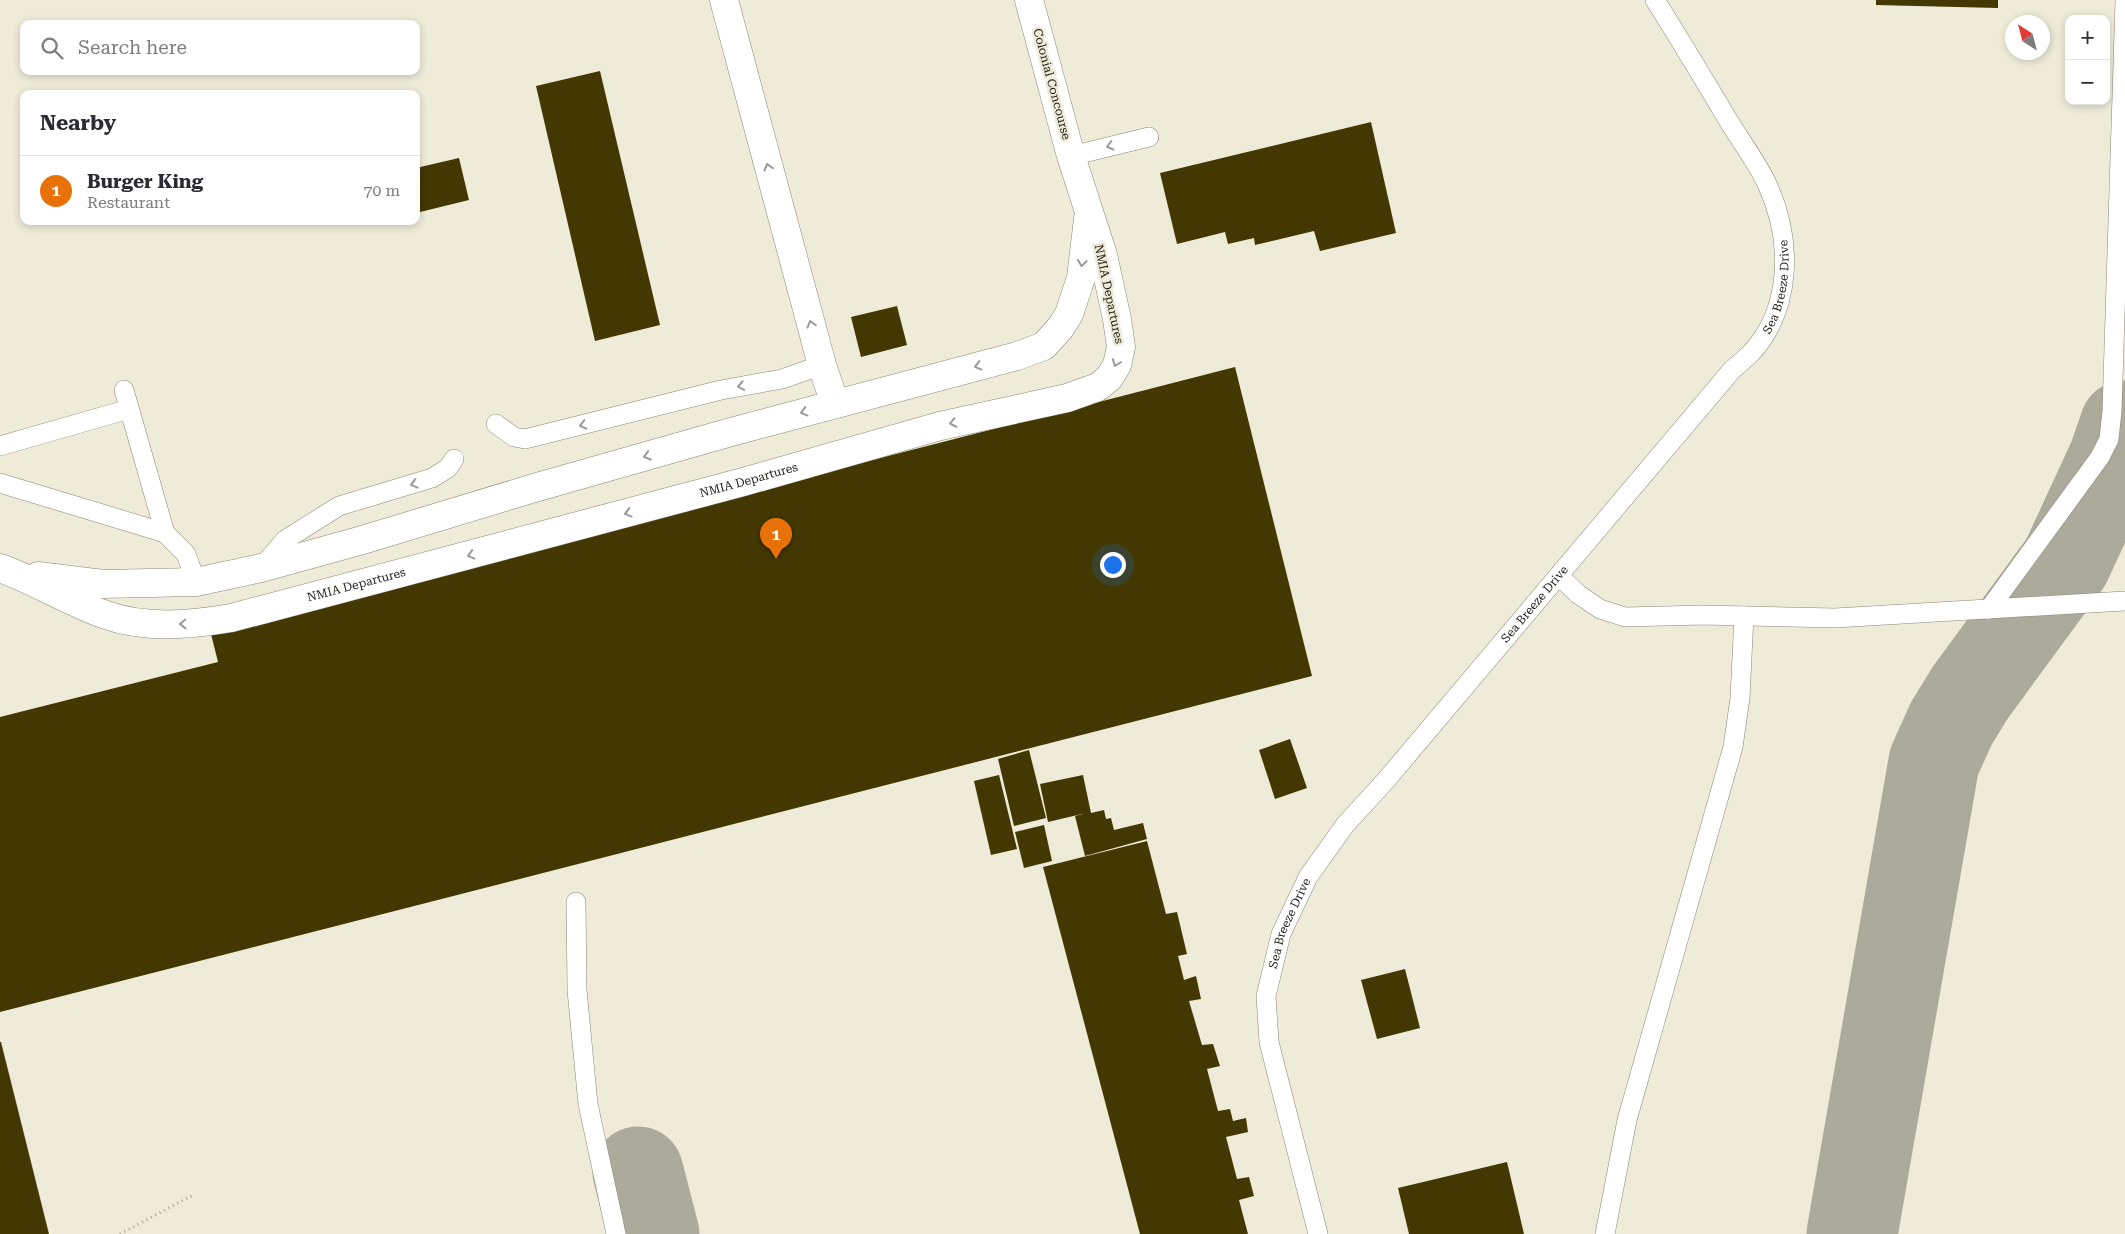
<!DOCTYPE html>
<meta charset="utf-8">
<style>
body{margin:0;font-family:"Roboto Serif",serif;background:#f2f2f3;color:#2b2b33}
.controls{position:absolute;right:15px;top:15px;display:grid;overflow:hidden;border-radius:10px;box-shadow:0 2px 8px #0003}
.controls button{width:45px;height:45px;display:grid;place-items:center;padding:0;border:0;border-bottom:1px solid #e1e1e2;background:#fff;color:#2b2b33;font:25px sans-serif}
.compass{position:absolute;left:2005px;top:15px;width:45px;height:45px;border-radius:50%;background:#fff;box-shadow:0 2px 8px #0003;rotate:324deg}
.you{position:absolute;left:1112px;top:564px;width:18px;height:18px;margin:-12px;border:4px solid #fff;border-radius:50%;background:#1a73e8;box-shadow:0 0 0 8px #1a73e833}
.badge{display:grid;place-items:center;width:32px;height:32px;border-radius:50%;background:#27689e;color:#fff;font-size:16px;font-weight:700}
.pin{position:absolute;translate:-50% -41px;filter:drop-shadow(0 1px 2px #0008)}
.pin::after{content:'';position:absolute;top:26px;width:18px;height:15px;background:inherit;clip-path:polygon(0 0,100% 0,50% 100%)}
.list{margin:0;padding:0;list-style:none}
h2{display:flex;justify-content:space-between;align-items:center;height:65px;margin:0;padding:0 20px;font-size:21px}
h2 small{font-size:16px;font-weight:400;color:#7c7c81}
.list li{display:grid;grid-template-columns:32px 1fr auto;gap:15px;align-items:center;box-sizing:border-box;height:70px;padding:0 20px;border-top:1px solid #e1e1e2}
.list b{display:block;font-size:19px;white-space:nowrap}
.list p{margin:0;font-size:16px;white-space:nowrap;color:#7c7c81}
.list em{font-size:16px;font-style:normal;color:#7c7c81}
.icon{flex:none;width:28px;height:28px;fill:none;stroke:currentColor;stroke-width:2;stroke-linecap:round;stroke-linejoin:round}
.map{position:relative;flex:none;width:2125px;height:1234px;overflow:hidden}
.search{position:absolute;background:#fff;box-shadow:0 2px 8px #0003;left:20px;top:20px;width:400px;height:55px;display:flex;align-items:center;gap:12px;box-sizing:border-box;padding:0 18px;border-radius:10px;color:#7c7c81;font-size:19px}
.panel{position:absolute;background:#fff;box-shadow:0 2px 8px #0003;left:20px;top:90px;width:400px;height:135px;border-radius:10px}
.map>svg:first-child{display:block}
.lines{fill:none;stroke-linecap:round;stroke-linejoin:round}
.taxiway{stroke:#acaa9a;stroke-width:91}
.building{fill:#433802}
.service-casing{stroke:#8b8777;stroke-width:20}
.secondary-casing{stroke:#8b8777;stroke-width:29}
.primary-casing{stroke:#8b8777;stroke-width:29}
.path{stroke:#a3a192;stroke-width:3;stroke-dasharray:1 4;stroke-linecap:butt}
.service{stroke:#fff;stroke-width:19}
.secondary{stroke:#fff;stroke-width:28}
.primary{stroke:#fff;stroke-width:28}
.oneway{stroke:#9a9996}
.labels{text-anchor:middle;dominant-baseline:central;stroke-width:5;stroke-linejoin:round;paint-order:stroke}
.street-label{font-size:12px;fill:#1e1c16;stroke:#eeebd8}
</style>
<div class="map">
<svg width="2125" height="1234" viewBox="0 0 2125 1234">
<rect width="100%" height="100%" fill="#eeebd8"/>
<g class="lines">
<path class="taxiway" d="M 638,1172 L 654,1234
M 1852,1234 L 1934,762 L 1951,724 L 1970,693 L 2066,562 L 2114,458 L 2125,426"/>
</g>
<path class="building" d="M 1876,0 L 1998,0 L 1998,8 L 1876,5 Z
M 600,71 L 660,325 L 595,341 L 536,86 Z
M 1371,122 L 1396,233 L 1320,251 L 1314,231 L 1255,245 L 1254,238 L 1228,244 L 1225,232 L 1177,244 L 1160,173 Z
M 459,158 L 469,200 L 416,213 L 416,168 Z
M 897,306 L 907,345 L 861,357 L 851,317 Z
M 1235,367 L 1312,676 L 0,1012 L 0,717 L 218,662 L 210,630 Z
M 1290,739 L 1307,788 L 1275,799 L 1259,750 Z
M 1029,750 L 1046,818 L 1014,826 L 998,759 Z
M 999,775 L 1017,849 L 991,855 L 974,781 Z
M 1083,775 L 1091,813 L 1104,810 L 1106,819 L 1111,818 L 1114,830 L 1143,823 L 1147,839 L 1085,856 L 1075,816 L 1086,813 L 1048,822 L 1040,784 Z
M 1044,825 L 1052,861 L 1024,868 L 1015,832 Z
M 1147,841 L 1166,914 L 1177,912 L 1187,954 L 1178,956 L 1184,980 L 1196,976 L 1201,999 L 1189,1001 L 1202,1045 L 1213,1044 L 1220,1066 L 1207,1069 L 1218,1111 L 1230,1109 L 1233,1121 L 1246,1118 L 1248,1132 L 1226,1137 L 1237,1179 L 1249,1177 L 1254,1196 L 1239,1200 L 1248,1234 L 1140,1234 L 1043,867 Z
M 1405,969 L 1420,1028 L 1377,1039 L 1361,980 Z
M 0,1042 L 1,1042 L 49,1234 L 0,1234 Z
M 1507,1162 L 1524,1234 L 1409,1234 L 1398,1188 Z"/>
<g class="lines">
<defs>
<g id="service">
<path d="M 1071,156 L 1149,137"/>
<path d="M 124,390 L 165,533"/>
<path d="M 496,424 L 514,437 L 525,439 L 721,390 L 782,379 L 822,365"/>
<path d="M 0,446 L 129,409"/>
<path d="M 0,483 L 165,533 L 186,554 L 196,582"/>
<path d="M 261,568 L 285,540 L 339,506 L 432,478 L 448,468 L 454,459"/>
<path d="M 1559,576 L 1578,594 L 1600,609 L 1625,617 L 1703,615 L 1835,618 L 2125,601"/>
<path d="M 1989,609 L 2100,457 L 2109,439 L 2112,411 L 2125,0"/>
<path d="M 576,902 L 577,990 L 588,1104 L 616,1234"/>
<path id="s1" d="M 1318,1234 L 1269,1042 L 1266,996 L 1281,934 L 1308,877 L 1345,825 L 1387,779 L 1732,370 C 1739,364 1746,358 1752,352 C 1793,306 1792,238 1767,184 C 1758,164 1740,140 1728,120 C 1704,80 1680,39 1655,0"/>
<path d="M 1605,1234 L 1627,1120 L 1733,747 L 1740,698 L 1744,616"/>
</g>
<path id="secondary" d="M 724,0 L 822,365 L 835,404"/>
<g id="primary">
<path id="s2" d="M 0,568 C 36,581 69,602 106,615 C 146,629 190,625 231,618 L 743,482 L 940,426 L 1067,398 L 1098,387 L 1109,378 L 1117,365 L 1121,347 L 1117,319 L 1103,255 L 1071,156 L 1029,0"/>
<path d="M 38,576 L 103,584 L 196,582 L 261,568 L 359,541 L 534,488 L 731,432 L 1017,356 L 1044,346 L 1061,327 L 1069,314 L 1081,278 L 1088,219"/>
</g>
</defs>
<use href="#service" class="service-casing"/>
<use href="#secondary" class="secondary-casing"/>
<use href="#primary" class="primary-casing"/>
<path class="path" d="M 120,1234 L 193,1195"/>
<use href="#service" class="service"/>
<use href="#secondary" class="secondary"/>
<use href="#primary" class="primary"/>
</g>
<defs><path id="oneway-chevron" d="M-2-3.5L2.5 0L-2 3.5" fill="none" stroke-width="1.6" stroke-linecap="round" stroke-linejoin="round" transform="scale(1.25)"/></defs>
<g class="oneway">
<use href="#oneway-chevron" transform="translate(1110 146) rotate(166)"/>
<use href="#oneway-chevron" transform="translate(768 167) rotate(-105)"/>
<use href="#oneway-chevron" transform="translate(1082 263) rotate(96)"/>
<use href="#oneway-chevron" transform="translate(811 324) rotate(-105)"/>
<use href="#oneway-chevron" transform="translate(1116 363) rotate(111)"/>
<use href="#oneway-chevron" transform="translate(978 366) rotate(165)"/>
<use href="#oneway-chevron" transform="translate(741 386) rotate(169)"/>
<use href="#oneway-chevron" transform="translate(804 412) rotate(165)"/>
<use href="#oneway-chevron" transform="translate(953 423) rotate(168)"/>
<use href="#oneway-chevron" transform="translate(583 425) rotate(166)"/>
<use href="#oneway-chevron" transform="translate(647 456) rotate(164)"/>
<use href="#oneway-chevron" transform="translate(414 484) rotate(165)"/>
<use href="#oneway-chevron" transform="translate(628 513) rotate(165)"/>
<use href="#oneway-chevron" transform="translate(471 555) rotate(165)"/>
<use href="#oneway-chevron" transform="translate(183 624) rotate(179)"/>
</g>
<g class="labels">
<g class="street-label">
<text transform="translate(1052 84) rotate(75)">Colonial Concourse</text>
<text stroke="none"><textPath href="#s1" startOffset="1131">Sea Breeze Drive</textPath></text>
<text transform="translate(1109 294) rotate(78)">NMIA Departures</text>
<text stroke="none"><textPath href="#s2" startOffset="778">NMIA Departures</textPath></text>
<text stroke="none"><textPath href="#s2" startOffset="372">NMIA Departures</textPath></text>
<text stroke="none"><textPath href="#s1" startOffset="726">Sea Breeze Drive</textPath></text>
<text stroke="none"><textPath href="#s1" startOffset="321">Sea Breeze Drive</textPath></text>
</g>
</g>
</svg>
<div class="controls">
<button>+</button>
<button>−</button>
</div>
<svg class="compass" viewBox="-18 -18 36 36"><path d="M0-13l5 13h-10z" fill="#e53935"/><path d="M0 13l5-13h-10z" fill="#7c7c81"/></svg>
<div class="you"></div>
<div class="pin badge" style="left:776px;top:559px;background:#e8710a">1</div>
<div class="search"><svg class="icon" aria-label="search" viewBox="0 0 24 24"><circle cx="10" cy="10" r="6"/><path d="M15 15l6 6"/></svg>Search here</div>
<section class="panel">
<h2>Nearby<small></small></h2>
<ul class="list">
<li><span class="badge" style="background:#e8710a">1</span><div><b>Burger King</b><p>Restaurant</p></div><em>70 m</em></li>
</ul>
</section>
</div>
